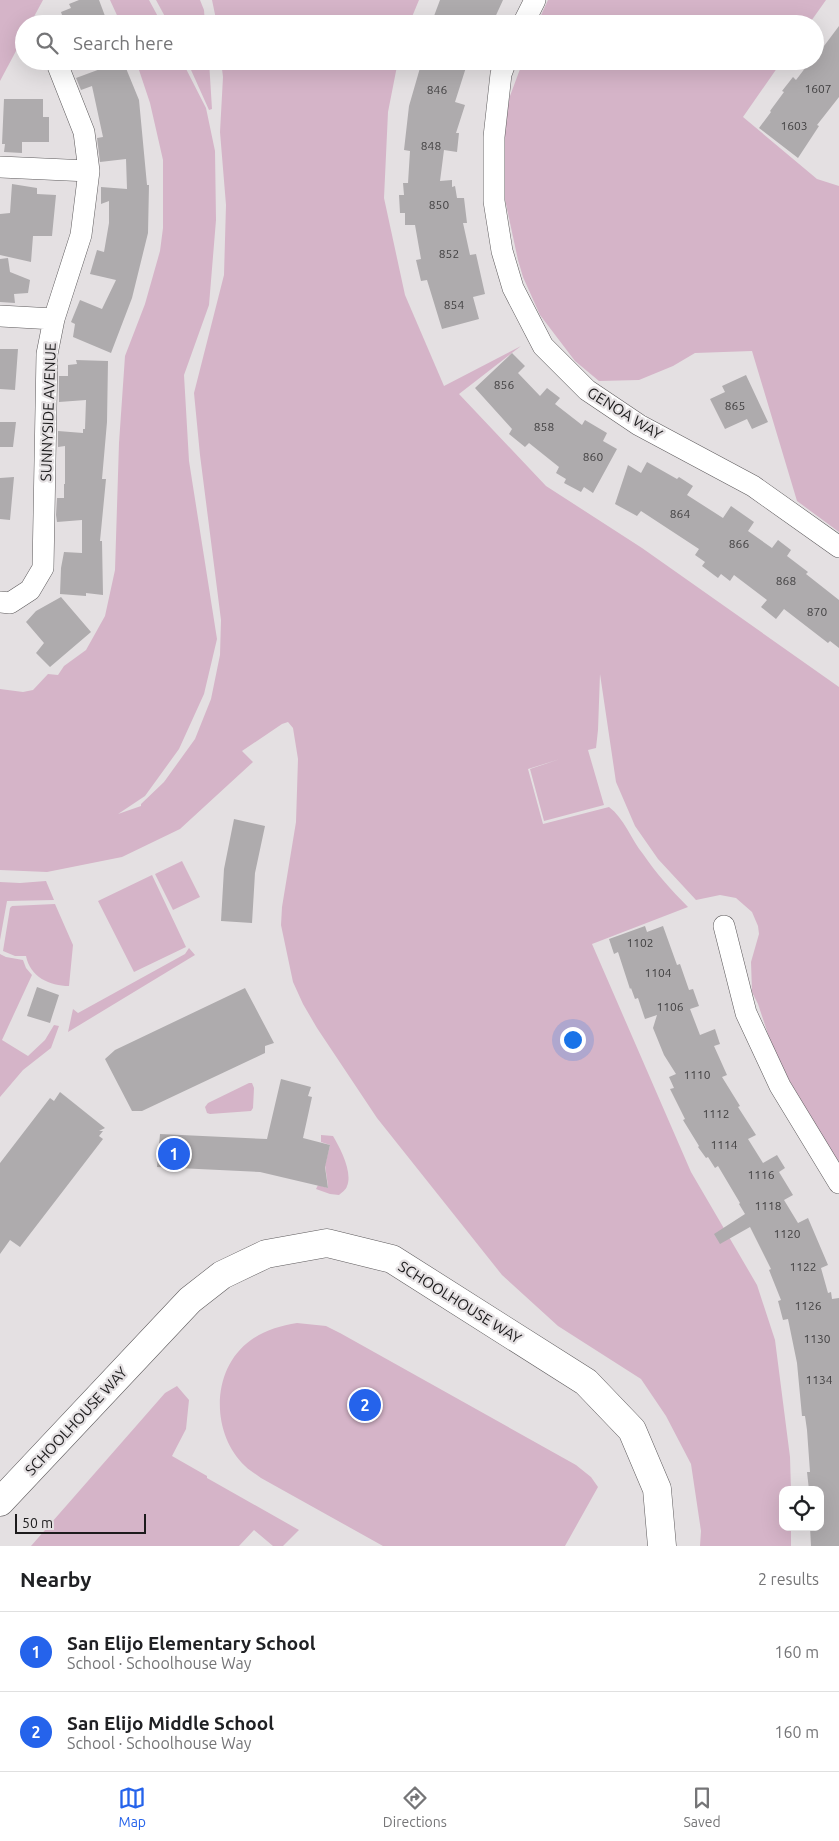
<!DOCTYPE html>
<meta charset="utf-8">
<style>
body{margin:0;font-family:Ubuntu,sans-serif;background:#f2f2f2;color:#202124}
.controls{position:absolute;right:15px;bottom:15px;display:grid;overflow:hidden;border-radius:10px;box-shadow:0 5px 20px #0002}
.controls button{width:45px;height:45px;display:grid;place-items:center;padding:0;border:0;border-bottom:1px solid #e0e0e0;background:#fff;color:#202124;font:25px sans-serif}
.scale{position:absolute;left:15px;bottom:12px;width:131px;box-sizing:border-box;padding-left:5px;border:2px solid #1c1b1c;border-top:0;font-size:14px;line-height:18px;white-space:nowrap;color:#1c1b1c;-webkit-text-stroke:4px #e4e0e2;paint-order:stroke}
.you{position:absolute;left:572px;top:1039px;width:18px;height:18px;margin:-12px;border:4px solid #fff;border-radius:50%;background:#1a73e8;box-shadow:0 0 0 8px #1a73e833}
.badge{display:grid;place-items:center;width:32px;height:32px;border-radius:50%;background:#2563eb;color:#fff;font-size:16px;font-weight:700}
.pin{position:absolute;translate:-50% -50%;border:2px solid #fff;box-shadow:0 1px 5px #0006}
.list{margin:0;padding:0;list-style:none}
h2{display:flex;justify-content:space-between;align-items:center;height:65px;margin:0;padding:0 20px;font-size:21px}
h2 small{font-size:16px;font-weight:400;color:#757577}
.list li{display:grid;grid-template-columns:32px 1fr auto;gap:15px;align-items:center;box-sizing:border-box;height:80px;padding:0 20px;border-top:1px solid #e0e0e0}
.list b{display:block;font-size:19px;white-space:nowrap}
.list p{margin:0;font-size:16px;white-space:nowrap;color:#757577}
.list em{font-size:16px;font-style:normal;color:#757577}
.icon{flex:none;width:28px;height:28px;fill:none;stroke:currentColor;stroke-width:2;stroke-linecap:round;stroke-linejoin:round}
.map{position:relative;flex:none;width:839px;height:1546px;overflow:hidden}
.search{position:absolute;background:#fff;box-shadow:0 5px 20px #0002;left:15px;right:15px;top:15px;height:55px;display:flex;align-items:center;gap:12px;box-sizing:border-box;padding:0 18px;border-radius:28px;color:#757577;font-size:19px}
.sheet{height:225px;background:#fff}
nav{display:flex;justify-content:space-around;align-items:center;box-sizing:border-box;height:70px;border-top:1px solid #e0e0e0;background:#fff;font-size:14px;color:#757577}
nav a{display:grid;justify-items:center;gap:2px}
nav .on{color:#2563eb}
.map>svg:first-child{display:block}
.green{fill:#d5b4c8}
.building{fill:#aeabad}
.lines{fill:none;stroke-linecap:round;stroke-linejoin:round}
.street-casing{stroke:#5e5b5d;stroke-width:22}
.secondary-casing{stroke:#5e5b5d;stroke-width:29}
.street{stroke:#fff;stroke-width:21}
.secondary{stroke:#fff;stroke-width:28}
.labels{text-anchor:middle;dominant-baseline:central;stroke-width:4.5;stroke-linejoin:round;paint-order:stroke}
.number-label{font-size:12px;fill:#403f40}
.street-label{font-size:15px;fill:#1c1b1c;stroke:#e4e0e2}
</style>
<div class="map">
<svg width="839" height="1546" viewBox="0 0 839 1546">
<rect width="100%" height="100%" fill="#e4e0e2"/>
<path class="green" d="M 0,0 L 43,0 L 30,24 L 24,24 L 24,36 L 0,81 Z
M 110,0 L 149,0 L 162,24 L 121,24 Z
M 156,0 L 200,0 L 204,10 L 205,24 L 169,24 Z
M 212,0 L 419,0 L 409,24 L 217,24 Z
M 548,0 L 826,0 L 809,24 L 537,24 Z
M 136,61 L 182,61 L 206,108 L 215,151 L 216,220 L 209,305 L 184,375 L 189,461 L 217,639 L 204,694 L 179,749 L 145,796 L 118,814 L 141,806 L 141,804 L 164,782 L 195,739 L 211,699 L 220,655 L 221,620 L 200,455 L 194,393 L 224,275 L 226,205 L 220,132 L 223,77 L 221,61 L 398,61 L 388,112 L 384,198 L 405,295 L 444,386 L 521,346 L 459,394 L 546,486 L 642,548 L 839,687 L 839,1164 L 776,1058 L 758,1004 L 752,992 L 751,962 L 759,934 L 758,926 L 752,912 L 736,898 L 720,895 L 696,900 L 658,859 L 635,826 L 616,782 L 600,674 L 598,730 L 596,748 L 588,750 L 604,805 L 544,821 L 530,769 L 560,759 L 528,769 L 543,824 L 609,807 C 624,818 631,839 643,854 C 656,873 671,890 688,907 L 592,944 L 691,1172 L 757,1285 L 775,1340 L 790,1457 L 791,1490 L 783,1490 L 783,1527 L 791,1527 L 791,1546 L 700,1546 L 701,1531 L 691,1464 L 666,1416 L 641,1379 L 558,1326 L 502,1275 L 377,1118 L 317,1028 L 303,1004 L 293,982 L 281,925 L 282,907 L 296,822 L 298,759 L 293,728 L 288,722 L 282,724 L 242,751 L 253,762 L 180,829 L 122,857 L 47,872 L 0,870 L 0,689 L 23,692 L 33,690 L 48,674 L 58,675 L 64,666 L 86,650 L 105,616 L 115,570 L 119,443 L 125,356 L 145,304 L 160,251 L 163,228 L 163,160 L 150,103 Z
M 187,61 L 209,61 L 212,109 L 209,110 Z
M 523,61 L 782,61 L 743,117 L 817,179 L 839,186 L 839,532 L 797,501 L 752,351 L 695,353 L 673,366 L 639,380 L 599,381 L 575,361 L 540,315 L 523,277 L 518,260 L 504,195 L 502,172 L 505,117 L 510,96 Z
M 182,861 L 200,897 L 173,910 L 155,874 Z
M 152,875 L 186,947 L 134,972 L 98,901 Z
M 46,881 L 54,900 L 7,901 L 0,940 L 0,882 L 20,883 Z
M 55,904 L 73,945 L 69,986 C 50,986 30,977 26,956 L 15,956 L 3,951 L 10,908 L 12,906 Z
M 189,948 L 195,955 L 68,1032 L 73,1009 L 78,1013 L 185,954 Z
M 0,954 L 6,957 L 23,960 L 26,968 L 32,975 L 2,1040 L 28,1056 L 45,1040 L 54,1025 L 59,1026 L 51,1048 L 23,1070 L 0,1097 Z
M 249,1083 L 252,1083 L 254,1088 L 253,1108 L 251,1111 L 210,1114 L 207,1113 L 205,1107 L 208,1103 Z
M 321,1135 L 333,1136 C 340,1148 353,1172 347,1186 C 346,1190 342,1192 339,1195 L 330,1194 L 316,1189 L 318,1185 L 328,1188 L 328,1186 L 325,1165 L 330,1145 L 321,1142 Z
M 297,1323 L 326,1326 L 340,1333 L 576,1465 L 591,1477 L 598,1487 L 565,1546 L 383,1546 L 261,1478 C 256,1474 250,1471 245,1466 C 211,1434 210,1369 251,1340 C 265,1330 280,1326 297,1323 Z
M 177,1386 L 189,1400 L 186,1429 L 172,1456 L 207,1476 L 207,1478 L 299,1530 L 283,1546 L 273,1546 L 254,1530 L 239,1546 L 31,1546 L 165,1393 Z"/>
<path class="building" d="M 79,0 L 99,0 L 108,24 L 65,24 L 61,12 L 71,8 L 69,4 Z
M 440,0 L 503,0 L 492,24 L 431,24 Z
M 839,26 L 839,97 L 817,125 L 819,126 L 798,158 L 759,128 L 771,112 L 770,111 L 784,92 L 782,91 L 793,77 L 796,80 L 809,63 L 811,64 L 815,61 L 815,58 Z
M 101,61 L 123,61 L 139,100 L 147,185 L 149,185 L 148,233 L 132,298 L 111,353 L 73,337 L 75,324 L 71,322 L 80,300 L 102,309 L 116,280 L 90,274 L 97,250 L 104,252 L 109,223 L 109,201 L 101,204 L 101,187 L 127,189 L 126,159 L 100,162 L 97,138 L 103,137 L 92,86 L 81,90 L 76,78 L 103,68 Z
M 422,61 L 468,61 L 455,102 L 465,105 L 456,133 L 459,133 L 457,152 L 444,150 L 440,181 L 452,180 L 452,187 L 455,186 L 457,198 L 464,198 L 467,223 L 463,223 L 470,255 L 476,254 L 485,294 L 473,297 L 479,319 L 442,329 L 427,280 L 421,281 L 416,260 L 421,259 L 415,225 L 405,225 L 405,213 L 400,213 L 399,195 L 404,195 L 403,183 L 408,183 L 410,151 L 404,150 L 409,106 Z
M 4,99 L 43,99 L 43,117 L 49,117 L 49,142 L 22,142 L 22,153 L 4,152 L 5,144 L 2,144 Z
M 12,184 L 37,188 L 37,194 L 56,195 L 52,236 L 33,236 L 31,262 L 0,255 L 0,214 L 10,213 Z
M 8,258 L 10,272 L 30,280 L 28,293 L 14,294 L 15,303 L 0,302 L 0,259 Z
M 0,349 L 18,349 L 15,390 L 0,389 Z
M 512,353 L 525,366 L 518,373 L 540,396 L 547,388 L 560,398 L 555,404 L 582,425 L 585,420 L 607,433 L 603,441 L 617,449 L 593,493 L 584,487 L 581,492 L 564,483 L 566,479 L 556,473 L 559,467 L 529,443 L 525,447 L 509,434 L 512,429 L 475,388 Z
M 76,360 L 108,361 L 107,422 L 102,479 L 106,479 L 100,541 L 102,541 L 103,595 L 86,593 L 86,596 L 60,594 L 61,568 L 64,552 L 82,553 L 82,520 L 57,522 L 56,515 L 57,498 L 64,498 L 64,484 L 65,484 L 65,446 L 58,447 L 58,431 L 83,433 L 83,429 L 85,429 L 86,400 L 59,402 L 59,376 L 68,376 L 68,365 L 77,364 Z
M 746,375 L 768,422 L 752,429 L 747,419 L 725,429 L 710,399 L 725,392 L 722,386 Z
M 0,422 L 16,422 L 13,447 L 0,447 Z
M 647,462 L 677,479 L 679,477 L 693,486 L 687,495 L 723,518 L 731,506 L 754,522 L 748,531 L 772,548 L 778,540 L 791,550 L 787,556 L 808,572 L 806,574 L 839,600 L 839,648 L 830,641 L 828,643 L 784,609 L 776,619 L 761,607 L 767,600 L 734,575 L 730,581 L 721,574 L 718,578 L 702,566 L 705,562 L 695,555 L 699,549 L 641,511 L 637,516 L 615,504 L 628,465 L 641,473 Z
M 14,477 L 10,520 L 0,519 L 0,478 Z
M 61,597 L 91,632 L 50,667 L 36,653 L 44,643 L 26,622 L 36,611 Z
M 234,819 L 265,826 L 255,873 L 252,923 L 221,921 L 224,869 Z
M 645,926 L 647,932 L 663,926 L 677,965 L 680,964 L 689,990 L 693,989 L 699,1006 L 690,1009 L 700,1035 L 715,1029 L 720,1044 L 714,1046 L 727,1075 L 722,1077 L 740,1106 L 738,1107 L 756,1135 L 748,1139 L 763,1163 L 777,1155 L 785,1168 L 779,1172 L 793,1195 L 784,1200 L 798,1223 L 808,1218 L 828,1265 L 821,1268 L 828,1293 L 831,1292 L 832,1299 L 839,1298 L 839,1546 L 811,1546 L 810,1527 L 820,1527 L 820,1490 L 809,1490 L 807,1472 L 810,1472 L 807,1430 L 805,1416 L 802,1416 L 797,1363 L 788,1319 L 783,1320 L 778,1301 L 781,1300 L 769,1270 L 771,1269 L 750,1227 L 720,1244 L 714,1234 L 745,1214 L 739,1204 L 740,1203 L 718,1166 L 715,1168 L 708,1157 L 706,1158 L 698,1147 L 699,1146 L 683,1120 L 685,1119 L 670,1089 L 674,1088 L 669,1077 L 676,1074 L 664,1055 L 653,1028 L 657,1015 L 645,1019 L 638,998 L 635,999 L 631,988 L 630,989 L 618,952 L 614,954 L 609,939 Z
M 37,987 L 59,995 L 50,1023 L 27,1016 Z
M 245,988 L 274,1043 L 265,1046 L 265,1053 L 142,1111 L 132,1111 L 105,1059 L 115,1050 Z
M 281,1079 L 311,1087 L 308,1096 L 312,1097 L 303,1138 L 330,1145 L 325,1167 L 328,1188 L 260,1172 L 157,1167 L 160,1134 L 267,1139 Z
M 60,1092 L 105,1128 L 99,1131 L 103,1131 L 99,1136 L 103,1139 L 20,1247 L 10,1240 L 0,1254 L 0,1163 L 50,1098 L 54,1101 Z"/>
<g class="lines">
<defs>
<path id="street" d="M 523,24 L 535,0
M 506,61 L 501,74 L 494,137 L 494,201 L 502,251 L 513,288 L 543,346 L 587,390 L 639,425 L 753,486 L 839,547
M 0,167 L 89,171
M 0,316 L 54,319
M 0,602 L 10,603 L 30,590 L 43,568 L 47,354 L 54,319 L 81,235 L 89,171 L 84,132 L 56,61
M 724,926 L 746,1013 L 780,1086 L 839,1183"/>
<path id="secondary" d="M 0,1502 L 190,1300 L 222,1275 L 266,1254 L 327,1243 L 392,1259 L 586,1382 L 632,1430 L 657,1489 L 662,1546"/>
</defs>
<use href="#street" class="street-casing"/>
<use href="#secondary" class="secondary-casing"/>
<use href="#street" class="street"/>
<use href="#secondary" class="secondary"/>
</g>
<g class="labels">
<g class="number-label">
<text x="818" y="88">1607</text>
<text x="437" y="89">846</text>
<text x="794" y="125">1603</text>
<text x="431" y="145">848</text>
<text x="439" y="204">850</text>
<text x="449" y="253">852</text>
<text x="454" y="304">854</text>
<text x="504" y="384">856</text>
<text x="735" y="405">865</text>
<text x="544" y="426">858</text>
<text x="593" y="456">860</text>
<text x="680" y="513">864</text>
<text x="739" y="543">866</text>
<text x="786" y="580">868</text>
<text x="817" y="611">870</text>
<text x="640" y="942">1102</text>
<text x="658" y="972">1104</text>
<text x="670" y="1006">1106</text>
<text x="697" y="1074">1110</text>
<text x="716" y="1113">1112</text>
<text x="724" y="1144">1114</text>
<text x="761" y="1174">1116</text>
<text x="768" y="1205">1118</text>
<text x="787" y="1233">1120</text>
<text x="803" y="1266">1122</text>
<text x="808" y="1305">1126</text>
<text x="817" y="1338">1130</text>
<text x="819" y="1379">1134</text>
</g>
<g class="street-label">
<text transform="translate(48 412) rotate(-88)">SUNNYSIDE AVENUE</text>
<text transform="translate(625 413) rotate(32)">GENOA WAY</text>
<text transform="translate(460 1302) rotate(32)">SCHOOLHOUSE WAY</text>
<text transform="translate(76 1421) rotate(-47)">SCHOOLHOUSE WAY</text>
</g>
</g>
</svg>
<div class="controls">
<button><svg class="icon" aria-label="locate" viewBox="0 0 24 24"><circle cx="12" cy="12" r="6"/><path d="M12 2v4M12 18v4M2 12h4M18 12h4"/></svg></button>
</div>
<div class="scale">50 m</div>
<div class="you"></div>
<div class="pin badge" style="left:174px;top:1154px">1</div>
<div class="pin badge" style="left:365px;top:1405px">2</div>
<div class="search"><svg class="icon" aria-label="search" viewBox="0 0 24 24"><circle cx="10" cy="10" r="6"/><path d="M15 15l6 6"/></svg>Search here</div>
</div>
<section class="sheet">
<h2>Nearby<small>2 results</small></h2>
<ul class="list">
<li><span class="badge">1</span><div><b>San Elijo Elementary School</b><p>School · Schoolhouse Way</p></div><em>160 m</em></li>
<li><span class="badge">2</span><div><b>San Elijo Middle School</b><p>School · Schoolhouse Way</p></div><em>160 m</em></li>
</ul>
</section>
<nav>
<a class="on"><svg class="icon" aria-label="map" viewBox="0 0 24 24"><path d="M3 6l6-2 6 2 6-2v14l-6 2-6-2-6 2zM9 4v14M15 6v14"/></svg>Map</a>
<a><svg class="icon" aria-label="directions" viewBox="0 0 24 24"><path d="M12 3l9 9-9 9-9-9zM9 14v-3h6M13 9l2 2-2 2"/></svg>Directions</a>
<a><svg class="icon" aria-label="saved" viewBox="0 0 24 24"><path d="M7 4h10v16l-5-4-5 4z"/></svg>Saved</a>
</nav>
